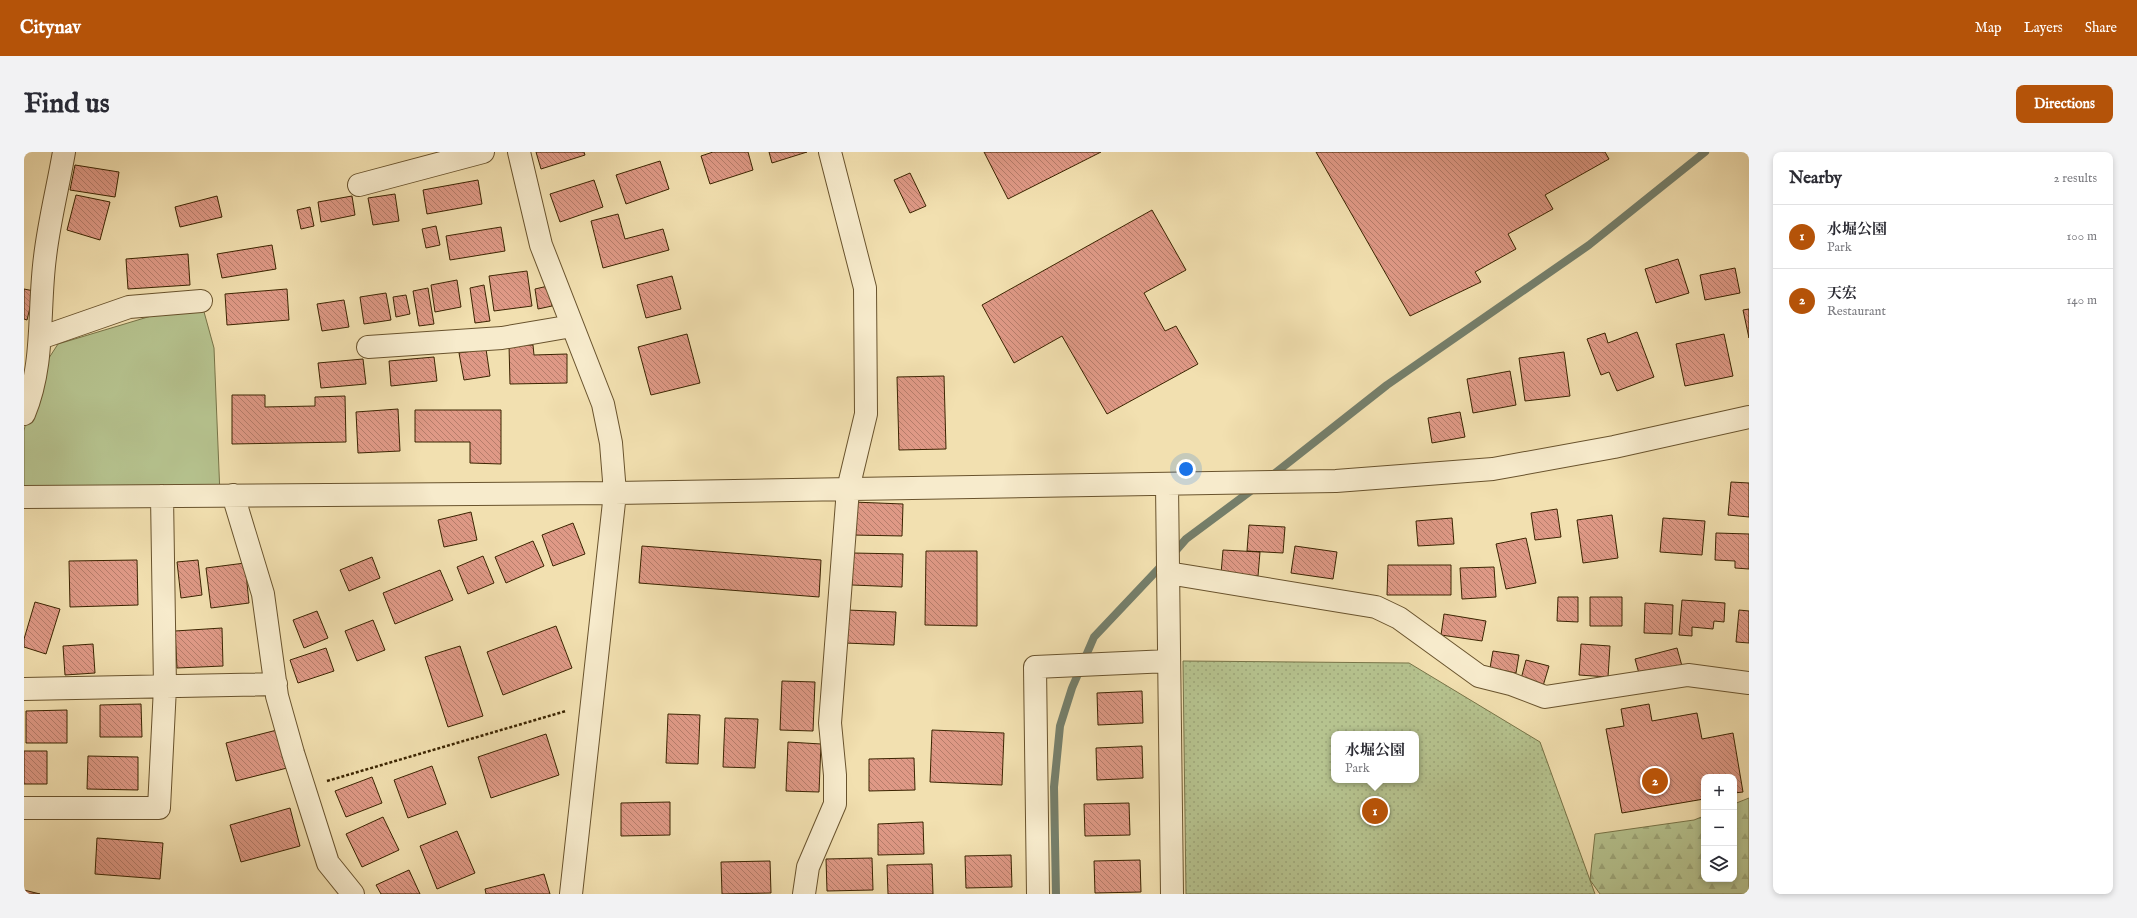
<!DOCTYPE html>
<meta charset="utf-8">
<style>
body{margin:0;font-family:"IM FELL English","Noto Serif JP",serif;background:#f2f2f3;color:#2b2b33}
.controls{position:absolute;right:12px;bottom:12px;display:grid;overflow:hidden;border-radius:8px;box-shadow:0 2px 6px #0003}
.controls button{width:36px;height:36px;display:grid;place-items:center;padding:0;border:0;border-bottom:1px solid #e1e1e2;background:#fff;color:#2b2b33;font:20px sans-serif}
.you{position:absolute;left:1162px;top:317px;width:14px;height:14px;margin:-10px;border:3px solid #fff;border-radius:50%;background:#1a73e8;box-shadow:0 0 0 6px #1a73e833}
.badge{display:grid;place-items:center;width:26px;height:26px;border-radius:50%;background:#b45309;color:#fff;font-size:13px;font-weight:700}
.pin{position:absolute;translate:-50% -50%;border:2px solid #fff;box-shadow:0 1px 4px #0006}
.popup{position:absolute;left:1307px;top:579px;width:88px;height:52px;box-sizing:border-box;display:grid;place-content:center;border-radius:8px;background:#fff;filter:drop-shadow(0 1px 3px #0005);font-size:13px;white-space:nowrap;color:#7c7c81}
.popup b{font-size:15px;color:#2b2b33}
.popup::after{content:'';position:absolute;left:50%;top:100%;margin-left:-8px;border:8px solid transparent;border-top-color:#fff}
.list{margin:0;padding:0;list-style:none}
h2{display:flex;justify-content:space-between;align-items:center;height:52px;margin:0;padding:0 16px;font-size:17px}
h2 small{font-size:13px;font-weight:400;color:#7c7c81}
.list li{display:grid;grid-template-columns:26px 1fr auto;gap:12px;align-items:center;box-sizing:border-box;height:64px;padding:0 16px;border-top:1px solid #e1e1e2}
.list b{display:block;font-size:15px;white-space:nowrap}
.list p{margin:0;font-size:13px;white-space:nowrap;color:#7c7c81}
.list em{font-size:13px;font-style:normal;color:#7c7c81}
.icon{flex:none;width:22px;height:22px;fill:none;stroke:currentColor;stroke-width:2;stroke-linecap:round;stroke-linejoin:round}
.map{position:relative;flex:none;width:1725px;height:742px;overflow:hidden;border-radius:8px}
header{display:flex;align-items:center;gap:24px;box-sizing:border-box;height:56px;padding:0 20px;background:#b45309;color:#fff}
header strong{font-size:19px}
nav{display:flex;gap:22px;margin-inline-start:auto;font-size:14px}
.intro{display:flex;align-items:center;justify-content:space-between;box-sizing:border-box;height:96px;padding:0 24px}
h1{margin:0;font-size:28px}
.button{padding:10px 18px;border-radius:8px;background:#b45309;color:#fff;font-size:14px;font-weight:700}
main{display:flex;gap:24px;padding:0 24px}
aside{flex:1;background:#fff;border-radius:8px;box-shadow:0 2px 6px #0003}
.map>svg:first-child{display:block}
.grass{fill:#b6c38f;stroke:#787448}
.forest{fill:url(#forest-firs);stroke:#787448}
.park{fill:url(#park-dots);stroke:#787448;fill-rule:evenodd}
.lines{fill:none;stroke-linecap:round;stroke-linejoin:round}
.stream{stroke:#757f6b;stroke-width:8}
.building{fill:url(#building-back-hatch);stroke:#3b2401}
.minor-casing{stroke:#69532d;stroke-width:24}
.path{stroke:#3b2401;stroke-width:2.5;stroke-dasharray:3 2;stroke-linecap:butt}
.minor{stroke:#f7ebcc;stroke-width:22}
</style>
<header>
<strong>Citynav</strong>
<nav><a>Map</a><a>Layers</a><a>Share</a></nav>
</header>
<div class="intro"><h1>Find us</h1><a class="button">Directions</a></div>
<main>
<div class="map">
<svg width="1725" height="742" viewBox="0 0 1725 742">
<defs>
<pattern id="forest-firs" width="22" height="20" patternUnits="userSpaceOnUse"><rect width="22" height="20" fill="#b6c38f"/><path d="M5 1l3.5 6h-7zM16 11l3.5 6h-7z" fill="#9da77a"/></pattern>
<pattern id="park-dots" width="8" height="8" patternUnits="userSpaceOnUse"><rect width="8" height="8" fill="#b6c38f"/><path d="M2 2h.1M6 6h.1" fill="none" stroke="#9da77a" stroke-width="1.8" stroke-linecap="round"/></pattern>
<pattern id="building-back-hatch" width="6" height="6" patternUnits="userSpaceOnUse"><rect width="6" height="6" fill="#df9986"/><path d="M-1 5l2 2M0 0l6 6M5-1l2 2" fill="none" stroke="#b67d6b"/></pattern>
</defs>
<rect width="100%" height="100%" fill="#f2e0b0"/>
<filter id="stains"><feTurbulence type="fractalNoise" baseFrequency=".005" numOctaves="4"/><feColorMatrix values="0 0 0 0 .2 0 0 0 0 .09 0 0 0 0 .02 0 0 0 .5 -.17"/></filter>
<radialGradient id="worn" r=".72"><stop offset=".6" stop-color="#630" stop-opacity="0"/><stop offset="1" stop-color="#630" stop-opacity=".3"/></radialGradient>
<path class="grass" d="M 177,149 L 190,196 L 196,343 L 0,345 L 0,279 L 10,229 L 34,192 Z"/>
<path class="forest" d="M 1725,646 L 1725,742 L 1576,742 L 1566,728 L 1571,682 L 1670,668 L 1680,664 L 1680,727 L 1710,727 L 1710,652 Z"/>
<path class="park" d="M 1159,509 L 1385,511 L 1516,590 L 1571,742 L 1162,742 ZM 1310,582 L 1392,582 L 1392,628 L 1310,628 Z"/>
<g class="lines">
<path class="stream" d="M 1246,325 L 1363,233 L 1565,93 L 1681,0
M 1148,403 L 1162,387 L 1232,335
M 1032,742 L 1030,635 L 1036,574 L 1048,536 L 1070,485 L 1140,411"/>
</g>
<path class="building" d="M 512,0 L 560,0 L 561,3 L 517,17 Z
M 689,0 L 724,0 L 729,18 L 686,32 L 677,4 Z
M 745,0 L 783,0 L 748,11 Z
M 960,0 L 1077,0 L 984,47 Z
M 1292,0 L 1581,0 L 1585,7 L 1521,43 L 1529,57 L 1484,82 L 1492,97 L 1451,120 L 1457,130 L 1386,164 Z
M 636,9 L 645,37 L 602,52 L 592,23 Z
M 51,13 L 95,20 L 91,45 L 46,38 Z
M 886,21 L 902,54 L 886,61 L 870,28 Z
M 454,28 L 458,52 L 403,62 L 399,38 Z
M 570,28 L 579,55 L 536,70 L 526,42 Z
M 371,42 L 375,69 L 349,73 L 344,46 Z
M 52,43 L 86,50 L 76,88 L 43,78 Z
M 193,44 L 198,65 L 156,75 L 151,55 Z
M 328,44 L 331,63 L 297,70 L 294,50 Z
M 286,55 L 290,74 L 277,77 L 273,58 Z
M 1128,58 L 1162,118 L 1120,141 L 1141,179 L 1152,174 L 1174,212 L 1083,262 L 1038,184 L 990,211 L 958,153 Z
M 594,62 L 601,87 L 639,77 L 645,98 L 579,116 L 567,69 Z
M 412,74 L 416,93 L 402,96 L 398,77 Z
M 477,75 L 481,99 L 426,108 L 422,84 Z
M 248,93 L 252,117 L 198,126 L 193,102 Z
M 164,102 L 166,133 L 104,137 L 102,107 Z
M 1654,107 L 1665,141 L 1632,151 L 1621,117 Z
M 1711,116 L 1716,141 L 1681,148 L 1676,123 Z
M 503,119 L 508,154 L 470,159 L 465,124 Z
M 648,124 L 657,157 L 622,166 L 613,133 Z
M 433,128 L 437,155 L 411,160 L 407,133 Z
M 460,133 L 466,169 L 451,171 L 446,136 Z
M 524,134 L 528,154 L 514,157 L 511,137 Z
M 404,136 L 410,172 L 395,174 L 389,139 Z
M 0,137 L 10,139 L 3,168 L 0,167 Z
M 263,137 L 265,168 L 203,173 L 201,142 Z
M 362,141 L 367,168 L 340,172 L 336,145 Z
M 382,143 L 386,162 L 372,165 L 369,145 Z
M 320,148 L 325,175 L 298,179 L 293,152 Z
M 1725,157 L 1725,186 L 1719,158 Z
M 1613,180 L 1630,225 L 1593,239 L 1585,220 L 1577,223 L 1563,187 L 1581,181 L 1584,191 Z
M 663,182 L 676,231 L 627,243 L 614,195 Z
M 1700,182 L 1709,224 L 1661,234 L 1652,192 Z
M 485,193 L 509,193 L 510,203 L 543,202 L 543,231 L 486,232 Z
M 462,197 L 466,224 L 440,228 L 435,201 Z
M 1540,200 L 1546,244 L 1501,249 L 1495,206 Z
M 410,205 L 413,229 L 367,234 L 365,209 Z
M 339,207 L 342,232 L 297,236 L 294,211 Z
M 1486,219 L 1492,253 L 1449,261 L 1443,227 Z
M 920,224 L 922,297 L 875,298 L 873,225 Z
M 208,243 L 241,243 L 241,255 L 291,254 L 291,245 L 321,244 L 322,290 L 208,292 Z
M 374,257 L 376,299 L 334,301 L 332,260 Z
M 391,258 L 477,258 L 477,312 L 446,311 L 446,290 L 391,290 Z
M 1436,260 L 1441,285 L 1408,291 L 1404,266 Z
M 1707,330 L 1725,331 L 1725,365 L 1704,363 Z
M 829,350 L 879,352 L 878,384 L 828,383 Z
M 1533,357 L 1537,385 L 1511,388 L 1507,361 Z
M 447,360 L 453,388 L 420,395 L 414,368 Z
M 1588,363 L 1594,406 L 1559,411 L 1553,368 Z
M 1428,366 L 1430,392 L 1394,394 L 1392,369 Z
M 1639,366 L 1681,369 L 1678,403 L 1636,400 Z
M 549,371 L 561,402 L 529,414 L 518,383 Z
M 1225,373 L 1261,375 L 1259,401 L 1223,399 Z
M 1692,381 L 1725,382 L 1725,417 L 1711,416 L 1711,409 L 1691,408 Z
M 1502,386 L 1512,431 L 1482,437 L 1472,392 Z
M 509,389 L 520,414 L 482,431 L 471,405 Z
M 618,394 L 797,408 L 795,445 L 615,431 Z
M 1271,394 L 1313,400 L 1309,427 L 1267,421 Z
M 1199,398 L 1236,400 L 1234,424 L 1197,422 Z
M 902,399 L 953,399 L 953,474 L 901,473 Z
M 829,401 L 879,402 L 878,435 L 828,433 Z
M 459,404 L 470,431 L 444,442 L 433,415 Z
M 348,405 L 356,426 L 325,439 L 316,418 Z
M 113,408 L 114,453 L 46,455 L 45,409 Z
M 174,408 L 178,443 L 157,446 L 153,410 Z
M 221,411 L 225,451 L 187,456 L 182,416 Z
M 1364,413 L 1427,413 L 1427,443 L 1363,443 Z
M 1470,415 L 1472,445 L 1438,447 L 1436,416 Z
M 416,418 L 429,448 L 371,472 L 359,441 Z
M 1534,445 L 1554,445 L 1554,470 L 1533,469 Z
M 1566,445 L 1598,445 L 1598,474 L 1566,474 Z
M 1658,448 L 1701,451 L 1700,470 L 1690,469 L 1689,477 L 1668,475 L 1668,484 L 1655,483 Z
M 11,450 L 36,457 L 22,502 L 0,495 L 0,487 Z
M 1621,451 L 1649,453 L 1648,482 L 1620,481 Z
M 823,458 L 872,460 L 870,493 L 821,491 Z
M 1715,458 L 1725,459 L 1725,491 L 1712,490 Z
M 293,459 L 304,486 L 280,496 L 269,468 Z
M 1420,462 L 1462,469 L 1458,489 L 1417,483 Z
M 349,468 L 361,498 L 333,509 L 321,479 Z
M 532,474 L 548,516 L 479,543 L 463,500 Z
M 198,476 L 199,514 L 153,516 L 151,479 Z
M 69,492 L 71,521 L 41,523 L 39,494 Z
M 1557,492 L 1586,494 L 1584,525 L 1555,523 Z
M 436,494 L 459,564 L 424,575 L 401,505 Z
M 302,496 L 310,519 L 274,531 L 266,508 Z
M 1653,496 L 1658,514 L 1616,525 L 1611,507 Z
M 1469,499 L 1495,503 L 1492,521 L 1466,516 Z
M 1502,508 L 1525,514 L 1519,534 L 1497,527 Z
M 758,529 L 791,530 L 789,579 L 756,578 Z
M 1118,539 L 1119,571 L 1074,573 L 1073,541 Z
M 117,552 L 118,585 L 76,585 L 76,553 Z
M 1625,552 L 1628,569 L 1673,561 L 1678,587 L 1709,581 L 1719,640 L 1710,641 L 1710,625 L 1680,625 L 1680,647 L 1598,661 L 1582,577 L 1600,574 L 1597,557 Z
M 43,558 L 43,591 L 2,591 L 2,559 Z
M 644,562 L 676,563 L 674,612 L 642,611 Z
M 701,566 L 734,567 L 731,616 L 699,615 Z
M 253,578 L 263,616 L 212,629 L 202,591 Z
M 908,578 L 980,581 L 978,633 L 906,630 Z
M 522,582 L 535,623 L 467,646 L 454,605 Z
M 764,590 L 797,592 L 795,640 L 762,639 Z
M 1118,594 L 1119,626 L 1073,628 L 1072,596 Z
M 0,599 L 23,599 L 23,632 L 0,632 Z
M 64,604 L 114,605 L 114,638 L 63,637 Z
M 890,606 L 891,638 L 845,639 L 845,607 Z
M 408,614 L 422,652 L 384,666 L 370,628 Z
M 348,625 L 358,651 L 322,665 L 311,639 Z
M 646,650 L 646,683 L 597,684 L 597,651 Z
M 1105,651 L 1106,683 L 1061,684 L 1060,652 Z
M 266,656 L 276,694 L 217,710 L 206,673 Z
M 359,665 L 375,698 L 338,715 L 322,682 Z
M 899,670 L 900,702 L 854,703 L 854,672 Z
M 433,679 L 451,721 L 413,737 L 396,694 Z
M 73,686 L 139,691 L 136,727 L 71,722 Z
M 987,703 L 988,735 L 942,736 L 941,704 Z
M 848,706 L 849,738 L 803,739 L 802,707 Z
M 1116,708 L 1117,740 L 1071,741 L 1070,709 Z
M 746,709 L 747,741 L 698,742 L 697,710 Z
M 908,712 L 909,742 L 864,742 L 863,713 Z
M 385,718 L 396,742 L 357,742 L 352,733 Z
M 520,722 L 526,742 L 462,742 L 461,737 Z
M 0,738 L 16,742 L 0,742 Z"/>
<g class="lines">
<defs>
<path id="minor" d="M 495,0 L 517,93 L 579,252 L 587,291 L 591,341 L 547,742
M 335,33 L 459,0
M 16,186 L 105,155 L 177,149
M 344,195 L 478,186 L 548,174
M 0,262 C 21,212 14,158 21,105 C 25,70 34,35 40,0
M 1143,333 L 1148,742
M 209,343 L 239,442 L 253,544 L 269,601 L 304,711 L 329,742
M 0,345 L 591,341 L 1312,329 L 1469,317 L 1590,295 L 1725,265
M 1144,421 L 1352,455 L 1375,466 L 1455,524 L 1487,532 L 1521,545 L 1664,523 L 1725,531
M 0,537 L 252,532
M 0,656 L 135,656 L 141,535 L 138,344
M 780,742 L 784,715 L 811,652 L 811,623 L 806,571 L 824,337 L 842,262 L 841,136 L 806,0
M 1014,742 L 1011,515 L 1145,509"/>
</defs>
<use href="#minor" class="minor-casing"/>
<path class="path" d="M 303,629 L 542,559"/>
<use href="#minor" class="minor"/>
</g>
<rect width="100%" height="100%" filter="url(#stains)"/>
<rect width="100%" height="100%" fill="url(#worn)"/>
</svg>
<div class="controls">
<button>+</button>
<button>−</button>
<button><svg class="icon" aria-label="layers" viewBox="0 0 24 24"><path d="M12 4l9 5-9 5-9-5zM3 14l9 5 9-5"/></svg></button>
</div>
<div class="you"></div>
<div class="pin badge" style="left:1351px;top:659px">1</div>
<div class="popup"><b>水堀公園</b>Park</div>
<div class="pin badge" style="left:1631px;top:629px">2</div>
</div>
<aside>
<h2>Nearby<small>2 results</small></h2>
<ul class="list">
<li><span class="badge">1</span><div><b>水堀公園</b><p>Park</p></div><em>100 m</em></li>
<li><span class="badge">2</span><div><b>天宏</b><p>Restaurant</p></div><em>140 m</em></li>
</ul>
</aside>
</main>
